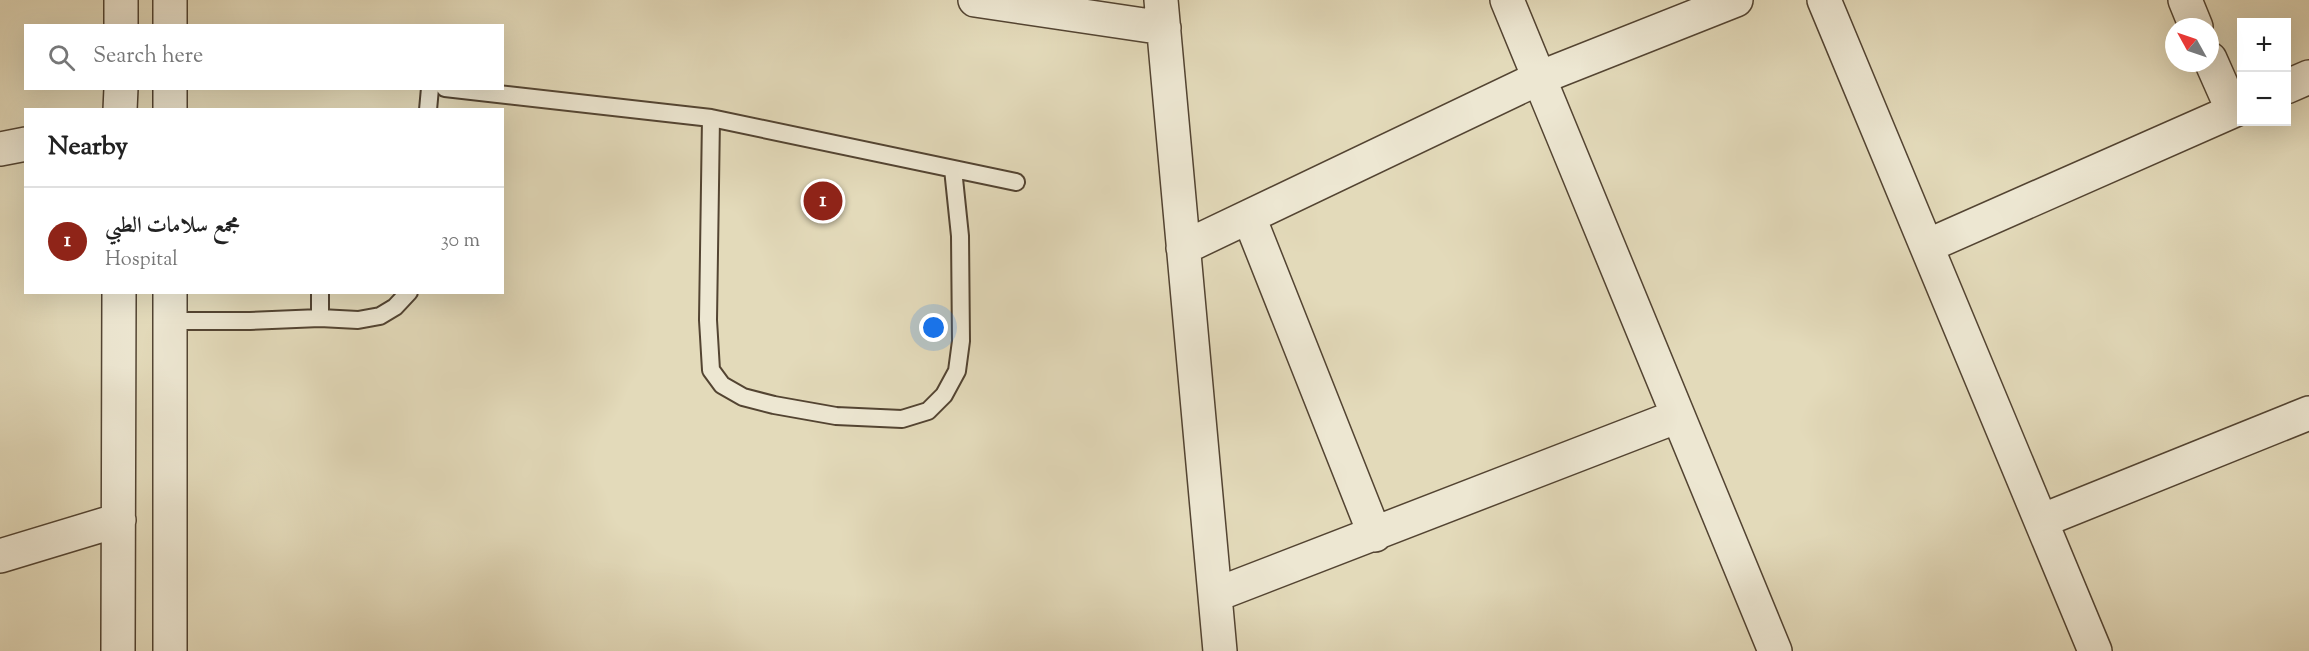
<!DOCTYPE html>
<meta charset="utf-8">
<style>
body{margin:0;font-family:"Sorts Mill Goudy",Amiri,serif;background:#f2f2f2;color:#222}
.controls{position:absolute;right:18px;top:18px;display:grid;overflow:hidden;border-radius:0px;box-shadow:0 6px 24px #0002}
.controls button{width:54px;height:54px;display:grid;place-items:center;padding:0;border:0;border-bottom:2px solid #e0e0e0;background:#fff;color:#222;font:30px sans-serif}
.compass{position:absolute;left:2165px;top:18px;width:54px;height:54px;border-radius:50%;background:#fff;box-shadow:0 6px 24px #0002;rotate:310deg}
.you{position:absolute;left:934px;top:328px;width:21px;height:21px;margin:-15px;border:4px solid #fff;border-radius:50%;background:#1a73e8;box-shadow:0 0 0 9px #1a73e833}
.badge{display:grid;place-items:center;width:39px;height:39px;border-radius:50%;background:#8f2418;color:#fff;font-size:20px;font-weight:700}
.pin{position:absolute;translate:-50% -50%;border:3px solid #fff;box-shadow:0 2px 6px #0006}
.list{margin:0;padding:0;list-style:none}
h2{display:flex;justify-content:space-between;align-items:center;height:78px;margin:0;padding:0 24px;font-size:26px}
h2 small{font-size:20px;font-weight:400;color:#767676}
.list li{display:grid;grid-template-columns:39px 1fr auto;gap:18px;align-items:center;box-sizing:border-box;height:108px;padding:0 24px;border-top:2px solid #e0e0e0}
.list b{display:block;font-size:22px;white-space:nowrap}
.list p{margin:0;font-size:20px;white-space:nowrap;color:#767676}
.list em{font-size:20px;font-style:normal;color:#767676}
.icon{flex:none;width:33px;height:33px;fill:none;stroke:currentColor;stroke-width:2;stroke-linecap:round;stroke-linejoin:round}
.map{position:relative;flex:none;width:2309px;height:651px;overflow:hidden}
.search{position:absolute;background:#fff;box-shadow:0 6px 24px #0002;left:24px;top:24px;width:480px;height:66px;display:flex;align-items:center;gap:15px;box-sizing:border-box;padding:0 21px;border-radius:0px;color:#767676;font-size:22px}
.panel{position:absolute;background:#fff;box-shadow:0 6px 24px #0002;left:24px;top:108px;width:480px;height:186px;border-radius:0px}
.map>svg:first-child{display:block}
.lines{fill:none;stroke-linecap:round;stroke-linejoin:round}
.service-casing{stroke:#534432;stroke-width:20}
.minor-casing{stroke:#534432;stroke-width:36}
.service{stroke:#ede7d2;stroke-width:16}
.minor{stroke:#ede7d2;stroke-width:33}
</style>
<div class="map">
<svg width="2309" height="651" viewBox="0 0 2309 651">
<rect width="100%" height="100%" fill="#e3daba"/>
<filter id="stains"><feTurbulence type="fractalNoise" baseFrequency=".00333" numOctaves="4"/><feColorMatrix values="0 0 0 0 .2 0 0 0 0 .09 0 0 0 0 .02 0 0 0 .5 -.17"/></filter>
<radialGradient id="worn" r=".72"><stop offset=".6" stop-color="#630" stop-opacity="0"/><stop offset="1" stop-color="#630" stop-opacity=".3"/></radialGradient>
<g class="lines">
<defs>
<path id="service" d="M 445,88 L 711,118 L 1016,182
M 428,110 L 430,88
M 711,118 L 708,320 L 711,370 L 722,385 L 743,397 L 774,405 L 836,416 L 902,419 L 928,411 L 944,395 L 957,371 L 961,341 L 960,236 L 953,169
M 320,318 L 320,292
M 172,321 L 250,321 L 320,318 L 358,320 L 380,316 L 395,307 L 409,292"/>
<path id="minor" d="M 975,0 L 1164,28
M 1161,0 L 1220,651
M 1507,0 L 1775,651
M 1824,0 L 2095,651
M 2185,0 L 2196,27
M 121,26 L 121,0
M 170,26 L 170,0
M 2210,59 L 2233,111
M 2286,87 L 2309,77
M 120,110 L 121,88
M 170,110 L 170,88
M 0,149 L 26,144
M 1249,217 L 1375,535
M 1927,246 L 2242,107
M 1183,248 L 1539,78 L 1736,0
M 2041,521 L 2309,413
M 0,556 L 119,520
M 1215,595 L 1678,416
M 118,651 L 119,292
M 170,651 L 170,292"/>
</defs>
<use href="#service" class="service-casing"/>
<use href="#minor" class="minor-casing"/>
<use href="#service" class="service"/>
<use href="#minor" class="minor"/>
</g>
<rect width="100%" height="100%" filter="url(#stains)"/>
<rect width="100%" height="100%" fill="url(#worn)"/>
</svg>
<div class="controls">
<button>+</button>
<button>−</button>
</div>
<svg class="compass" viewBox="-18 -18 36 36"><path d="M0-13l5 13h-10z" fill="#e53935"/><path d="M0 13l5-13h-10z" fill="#767676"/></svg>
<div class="you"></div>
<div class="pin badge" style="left:823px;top:201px">1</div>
<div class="search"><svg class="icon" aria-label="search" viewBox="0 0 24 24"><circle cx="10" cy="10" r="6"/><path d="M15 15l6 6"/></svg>Search here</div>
<section class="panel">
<h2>Nearby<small></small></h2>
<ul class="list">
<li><span class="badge">1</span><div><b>مجمع سلامات الطبي</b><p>Hospital</p></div><em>30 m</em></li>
</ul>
</section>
</div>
